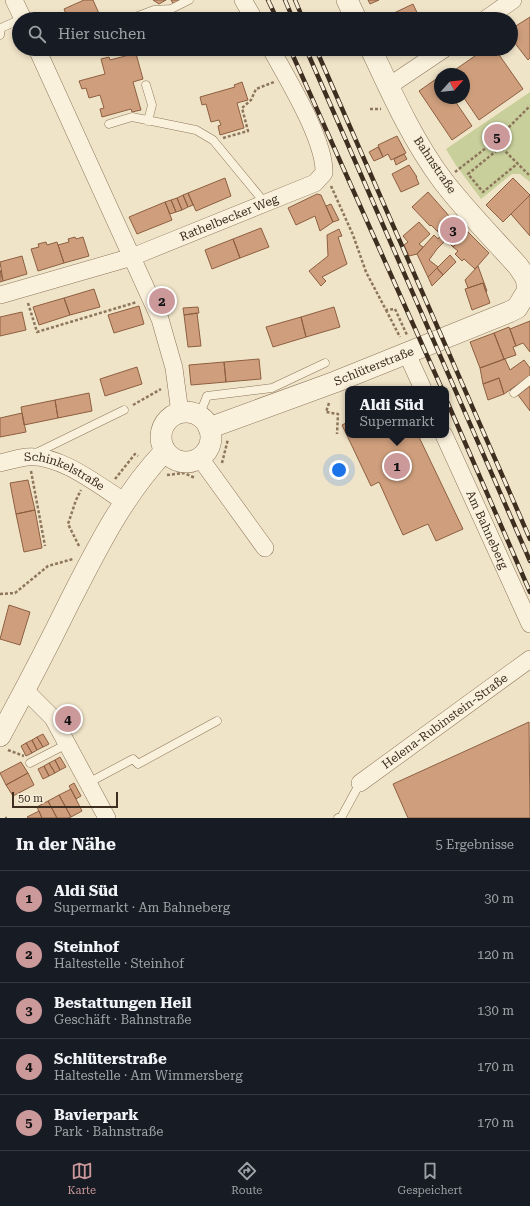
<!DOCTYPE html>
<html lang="de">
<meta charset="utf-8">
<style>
body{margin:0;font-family:"Roboto Serif",serif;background:#20242c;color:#f1f3f6}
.compass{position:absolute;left:434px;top:68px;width:36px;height:36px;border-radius:50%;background:#171b24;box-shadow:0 2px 6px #0003;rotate:63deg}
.scale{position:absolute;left:12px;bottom:10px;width:106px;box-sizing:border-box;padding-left:4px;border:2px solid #3d2e20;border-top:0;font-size:11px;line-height:14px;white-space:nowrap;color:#3d2e20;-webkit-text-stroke:3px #f7eed8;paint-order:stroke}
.you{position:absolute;left:339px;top:470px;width:14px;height:14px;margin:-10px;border:3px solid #fff;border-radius:50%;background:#1a73e8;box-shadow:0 0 0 6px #1a73e833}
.badge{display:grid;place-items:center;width:26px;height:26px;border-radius:50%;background:#cc999b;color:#111;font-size:13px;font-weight:700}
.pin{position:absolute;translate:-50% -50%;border:2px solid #fff;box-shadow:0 1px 4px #0006}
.popup{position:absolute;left:345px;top:386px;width:104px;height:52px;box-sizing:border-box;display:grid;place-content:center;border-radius:8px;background:#171b24;filter:drop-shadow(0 1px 3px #0005);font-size:13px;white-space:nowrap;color:#9ea1a6}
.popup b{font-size:15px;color:#f1f3f6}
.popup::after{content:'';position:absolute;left:50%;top:100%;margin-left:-8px;border:8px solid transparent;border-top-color:#171b24}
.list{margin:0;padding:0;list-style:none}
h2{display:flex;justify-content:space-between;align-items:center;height:52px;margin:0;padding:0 16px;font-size:17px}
h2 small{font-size:13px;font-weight:400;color:#9ea1a6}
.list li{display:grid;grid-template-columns:26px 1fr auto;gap:12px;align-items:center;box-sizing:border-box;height:56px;padding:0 16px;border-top:1px solid #363941}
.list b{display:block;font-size:15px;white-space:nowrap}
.list p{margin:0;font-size:13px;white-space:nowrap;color:#9ea1a6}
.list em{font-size:13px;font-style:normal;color:#9ea1a6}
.icon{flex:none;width:22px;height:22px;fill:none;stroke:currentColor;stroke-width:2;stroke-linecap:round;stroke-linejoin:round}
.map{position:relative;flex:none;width:530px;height:818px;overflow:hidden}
.search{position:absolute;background:#171b24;box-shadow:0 2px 6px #0003;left:12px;right:12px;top:12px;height:44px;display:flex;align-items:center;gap:10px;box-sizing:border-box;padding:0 14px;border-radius:22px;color:#9ea1a6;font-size:15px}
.sheet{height:332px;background:#171b24}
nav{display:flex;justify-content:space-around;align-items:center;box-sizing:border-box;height:56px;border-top:1px solid #363941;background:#171b24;font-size:11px;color:#9ea1a6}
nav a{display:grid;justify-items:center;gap:2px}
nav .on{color:#cc999b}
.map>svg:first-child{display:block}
.green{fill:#c9cf9b}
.building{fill:#cf9f7d;stroke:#8d5f41}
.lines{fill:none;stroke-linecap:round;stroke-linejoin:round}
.service-casing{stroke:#8d765c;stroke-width:9}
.minor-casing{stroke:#8d765c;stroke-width:18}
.tertiary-casing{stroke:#8d765c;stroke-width:22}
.path{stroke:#8d765c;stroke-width:2.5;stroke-dasharray:3 2;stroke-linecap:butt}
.service{stroke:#faf1dc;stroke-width:8}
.minor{stroke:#faf1dc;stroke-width:17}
.tertiary{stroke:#faf1dc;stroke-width:21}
.rail-casing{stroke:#3d2e20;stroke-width:4.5}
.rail{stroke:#f7eed8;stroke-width:3;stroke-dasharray:9;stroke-linecap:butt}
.labels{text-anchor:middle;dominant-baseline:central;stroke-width:3;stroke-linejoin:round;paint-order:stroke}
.street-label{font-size:12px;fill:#3d2e20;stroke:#f7eed8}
</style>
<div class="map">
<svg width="530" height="818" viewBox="0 0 530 818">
<rect width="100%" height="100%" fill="#f0e4c8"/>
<path class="green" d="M 530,92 L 530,182 L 520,174 L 512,174 L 481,199 L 455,164 L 446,149 Z"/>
<path class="building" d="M 84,0 L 93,0 L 101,18 L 68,19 L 64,9 Z
M 153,0 L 166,0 L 159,4 Z
M 171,0 L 184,0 L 174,5 Z
M 368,0 L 379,0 L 370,4 Z
M 413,4 L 420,19 L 395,19 L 397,18 L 394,13 Z
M 530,17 L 530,58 L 528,60 L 514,42 L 517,40 L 511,29 Z
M 485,49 L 495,49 L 523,89 L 479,120 L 464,98 L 464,74 L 449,74 Z
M 135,50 L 143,79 L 133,82 L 141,110 L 132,112 L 131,109 L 102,117 L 100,109 L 104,108 L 100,95 L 89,98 L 86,88 L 82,89 L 79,81 L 105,74 L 101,59 L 109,57 L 110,60 L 129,55 L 128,52 Z
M 439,77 L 440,98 L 453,98 L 472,126 L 452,140 L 419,91 Z
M 242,82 L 248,100 L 237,103 L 244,128 L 220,135 L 218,126 L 221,125 L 219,120 L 211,122 L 206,104 L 202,105 L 200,97 L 235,87 L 234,85 Z
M 397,136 L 406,153 L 391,160 L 388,154 L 383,157 L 378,145 Z
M 378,147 L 383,157 L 374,161 L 369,152 Z
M 404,154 L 407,159 L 396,165 L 394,159 Z
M 409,165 L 417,177 L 416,177 L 419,184 L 401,192 L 392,174 Z
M 225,178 L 231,196 L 196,211 L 188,193 Z
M 513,178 L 530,195 L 503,222 L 486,205 Z
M 428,192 L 450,217 L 437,231 L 431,225 L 430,226 L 412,207 Z
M 188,193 L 193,205 L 188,207 L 183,195 Z
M 317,194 L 321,195 L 333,222 L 320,231 L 315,216 L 296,225 L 288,208 Z
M 183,195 L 188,207 L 182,210 L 177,198 Z
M 530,195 L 530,236 L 511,214 Z
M 177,198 L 182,210 L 176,212 L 171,200 Z
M 171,200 L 176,212 L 170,214 L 165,202 Z
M 165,202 L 172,220 L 137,234 L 129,217 Z
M 331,204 L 339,220 L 333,222 L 326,206 Z
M 452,216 L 468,232 L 453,247 L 446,240 L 437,249 L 429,260 L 438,267 L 428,277 L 417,254 L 434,235 L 438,239 L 441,235 L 437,231 Z
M 419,222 L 430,234 L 419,244 L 423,247 L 417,254 L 409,256 L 404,245 L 408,242 L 403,236 Z
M 261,228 L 269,247 L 240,258 L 233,239 Z
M 339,229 L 342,236 L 338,237 L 347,264 L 322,277 L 326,281 L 321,286 L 309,271 L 328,256 L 327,235 Z
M 468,232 L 489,253 L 475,269 L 464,259 L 462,261 L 455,254 L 458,251 L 453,247 Z
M 75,237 L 76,239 L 83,237 L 89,256 L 64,263 L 58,245 L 69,242 L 68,239 Z
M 233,239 L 240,258 L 212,269 L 205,250 Z
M 46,242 L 47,245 L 57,242 L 64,263 L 38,271 L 31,249 L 39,247 L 38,244 Z
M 450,255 L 456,262 L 443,275 L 437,268 Z
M 22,256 L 27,274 L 3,281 L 0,262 Z
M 478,266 L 487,291 L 486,292 L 483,283 L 468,288 L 465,280 Z
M 437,268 L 443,275 L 432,286 L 428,277 Z
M 0,270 L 3,281 L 0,282 Z
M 483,283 L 490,303 L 472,310 L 465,289 Z
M 94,289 L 100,307 L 70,315 L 64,298 Z
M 64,298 L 70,315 L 39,325 L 33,307 Z
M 139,306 L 144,324 L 114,333 L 108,315 Z
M 198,307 L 199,313 L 184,315 L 183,308 Z
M 334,307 L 340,327 L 306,337 L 301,317 Z
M 22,312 L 26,330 L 0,336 L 0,317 Z
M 197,313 L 201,346 L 188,347 L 184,315 Z
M 301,317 L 306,337 L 273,347 L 266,327 Z
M 530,321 L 530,352 L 523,343 L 516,346 L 510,329 Z
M 509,327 L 516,346 L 513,347 L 516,355 L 504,359 L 494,333 Z
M 494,333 L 504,359 L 480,368 L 470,342 Z
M 259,359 L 261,379 L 226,382 L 224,362 Z
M 505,359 L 510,370 L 524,360 L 530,368 L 530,376 L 504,394 L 499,378 L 483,384 L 480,368 Z
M 224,362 L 226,382 L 191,385 L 189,365 Z
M 137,367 L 142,384 L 105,396 L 100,379 Z
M 499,378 L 504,394 L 488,400 L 483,384 Z
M 530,386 L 530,411 L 518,395 Z
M 89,393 L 92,411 L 58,418 L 55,400 Z
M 55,400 L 58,418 L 24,425 L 21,407 Z
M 22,413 L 26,432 L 0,437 L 0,418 Z
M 348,422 L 348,435 L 418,435 L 463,529 L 436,541 L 428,524 L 403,535 L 379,482 L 371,486 L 342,425 Z
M 28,480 L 35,510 L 16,514 L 10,483 Z
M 35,510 L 42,548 L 24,552 L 16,514 Z
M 9,605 L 30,612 L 20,645 L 0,639 Z
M 529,722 L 530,818 L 408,818 L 393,784 Z
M 43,734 L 49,744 L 43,747 L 37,737 Z
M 37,737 L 43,747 L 37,750 L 32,740 Z
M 32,740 L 37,750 L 32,753 L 26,743 Z
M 26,743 L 32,753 L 26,756 L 21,746 Z
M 60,757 L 66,767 L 60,770 L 55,760 Z
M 55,760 L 60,770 L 55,773 L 49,763 Z
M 21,762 L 28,773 L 6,785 L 0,773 Z
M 49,763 L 55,773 L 49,776 L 44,766 Z
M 44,766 L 49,776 L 43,779 L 38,769 Z
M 28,773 L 34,785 L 13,796 L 6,785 Z
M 74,783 L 81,796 L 76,799 L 69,786 Z
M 71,789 L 82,811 L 71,817 L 59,795 Z
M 59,795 L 71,817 L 68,818 L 57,818 L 48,801 Z
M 48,801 L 57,818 L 42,818 L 37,807 Z
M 39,811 L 42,818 L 28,818 L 27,817 Z"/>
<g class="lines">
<defs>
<path id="service" d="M 130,19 L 154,10 L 171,9 L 189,0
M 0,35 L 1,28 L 19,20
M 146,85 L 152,105 L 148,121
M 109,124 L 132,117 L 196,130 L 213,140 L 265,203
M 514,393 L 530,380
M 199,416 L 207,396 L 272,388 L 325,363
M 34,454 L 124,410
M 30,763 L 67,744
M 88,783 L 133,759 L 138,764 L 217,721
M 338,818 L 342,816 L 360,783"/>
<g id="minor">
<path d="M 14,0 L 23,19"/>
<path d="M 243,0 L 254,19"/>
<path d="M 486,19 L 513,0"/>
<path d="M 37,49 L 160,319 L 174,368 L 180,413"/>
<path d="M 389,86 L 444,49"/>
<path id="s1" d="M 0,295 L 132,257 L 315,183 L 324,173 C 325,140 288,80 271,49"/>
<path d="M 407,354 L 423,389"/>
<path id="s2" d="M 444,435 L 530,624"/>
<path d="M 200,458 L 265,548"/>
<path id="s3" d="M 0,463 C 9,461 18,458 27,457 C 60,454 98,485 125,502"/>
<path d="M 25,690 L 53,718 L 107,818"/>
<path id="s4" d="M 360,783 L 530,659"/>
</g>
<g id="tertiary">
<path d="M 347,0 L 356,19"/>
<circle cx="186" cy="437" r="25"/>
<path id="s5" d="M 209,428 L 335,382 L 509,312 L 517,308 L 528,290 L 526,278 L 518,266 C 493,238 466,211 443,181 C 413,141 392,94 371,49"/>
<path d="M 0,736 C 24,692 47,648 69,603 C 96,550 123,495 165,451"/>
</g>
</defs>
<use href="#service" class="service-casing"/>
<use href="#minor" class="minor-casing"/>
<use href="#tertiary" class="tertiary-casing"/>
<path class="path" d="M 370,109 L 381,109
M 223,138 L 248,131 L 242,108 L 251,100 L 256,89 L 274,82
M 495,141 L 530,176
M 501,147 L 468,174 L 483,192 L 517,164
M 455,172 L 495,141 L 530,106
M 331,186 L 353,235 L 366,272 L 386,310 L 395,309 L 407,335
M 28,303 L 37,332 L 137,302
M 386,310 L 400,337
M 329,403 L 326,412 L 338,414 L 337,434
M 133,405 L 161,389
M 222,463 L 228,439
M 31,471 L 45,546
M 167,475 L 184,473 L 195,478
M 115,479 L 135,454 L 138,456
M 79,546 L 68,524 L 76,500 L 81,490
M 0,594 L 15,593 L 48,566 L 73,559
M 8,750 L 24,756
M 5,818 L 7,818"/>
<use href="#service" class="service"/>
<use href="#minor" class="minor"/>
<use href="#tertiary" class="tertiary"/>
<defs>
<path id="rail" d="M 268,0 L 277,19
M 285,0 L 293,19
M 295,0 L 303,19
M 290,49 L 442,389
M 306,49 L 530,561
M 316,49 L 530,539
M 446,399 L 530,592"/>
</defs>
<use href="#rail" class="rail-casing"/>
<use href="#rail" class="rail"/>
</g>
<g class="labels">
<g class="street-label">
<text transform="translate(435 165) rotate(56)">Bahnstraße</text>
<text stroke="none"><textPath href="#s1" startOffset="242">Rathelbecker Weg</textPath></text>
<text stroke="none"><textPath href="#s5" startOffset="176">Schlüterstraße</textPath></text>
<text stroke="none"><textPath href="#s3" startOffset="68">Schinkelstraße</textPath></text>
<text stroke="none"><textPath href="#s2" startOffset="104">Am Bahneberg</textPath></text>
<text stroke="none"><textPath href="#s4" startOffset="105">Helena-Rubinstein-Straße</textPath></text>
</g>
</g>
</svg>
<svg class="compass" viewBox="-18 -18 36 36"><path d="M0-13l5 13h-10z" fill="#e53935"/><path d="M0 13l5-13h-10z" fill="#9ea1a6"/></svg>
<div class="scale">50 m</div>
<div class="you"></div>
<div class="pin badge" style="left:397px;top:466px">1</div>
<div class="popup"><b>Aldi Süd</b>Supermarkt</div>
<div class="pin badge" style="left:162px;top:301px">2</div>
<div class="pin badge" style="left:453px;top:230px">3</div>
<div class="pin badge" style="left:68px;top:719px">4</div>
<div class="pin badge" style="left:497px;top:137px">5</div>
<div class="search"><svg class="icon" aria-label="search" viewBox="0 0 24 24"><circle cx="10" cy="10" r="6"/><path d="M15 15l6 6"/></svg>Hier suchen</div>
</div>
<section class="sheet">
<h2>In der Nähe<small>5 Ergebnisse</small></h2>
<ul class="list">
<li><span class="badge">1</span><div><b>Aldi Süd</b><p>Supermarkt · Am Bahneberg</p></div><em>30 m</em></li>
<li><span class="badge">2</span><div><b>Steinhof</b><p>Haltestelle · Steinhof</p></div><em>120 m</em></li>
<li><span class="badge">3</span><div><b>Bestattungen Heil</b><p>Geschäft · Bahnstraße</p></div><em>130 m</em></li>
<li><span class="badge">4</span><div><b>Schlüterstraße</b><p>Haltestelle · Am Wimmersberg</p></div><em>170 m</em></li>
<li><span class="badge">5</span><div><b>Bavierpark</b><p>Park · Bahnstraße</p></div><em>170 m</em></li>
</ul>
</section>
<nav>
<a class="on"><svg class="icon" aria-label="map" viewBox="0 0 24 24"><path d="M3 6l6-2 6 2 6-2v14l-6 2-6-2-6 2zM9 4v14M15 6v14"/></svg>Karte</a>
<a><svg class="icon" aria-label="directions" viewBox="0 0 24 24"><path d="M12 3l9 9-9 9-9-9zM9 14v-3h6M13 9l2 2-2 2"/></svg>Route</a>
<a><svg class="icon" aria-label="saved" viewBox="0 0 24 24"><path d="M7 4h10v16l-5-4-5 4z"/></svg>Gespeichert</a>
</nav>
